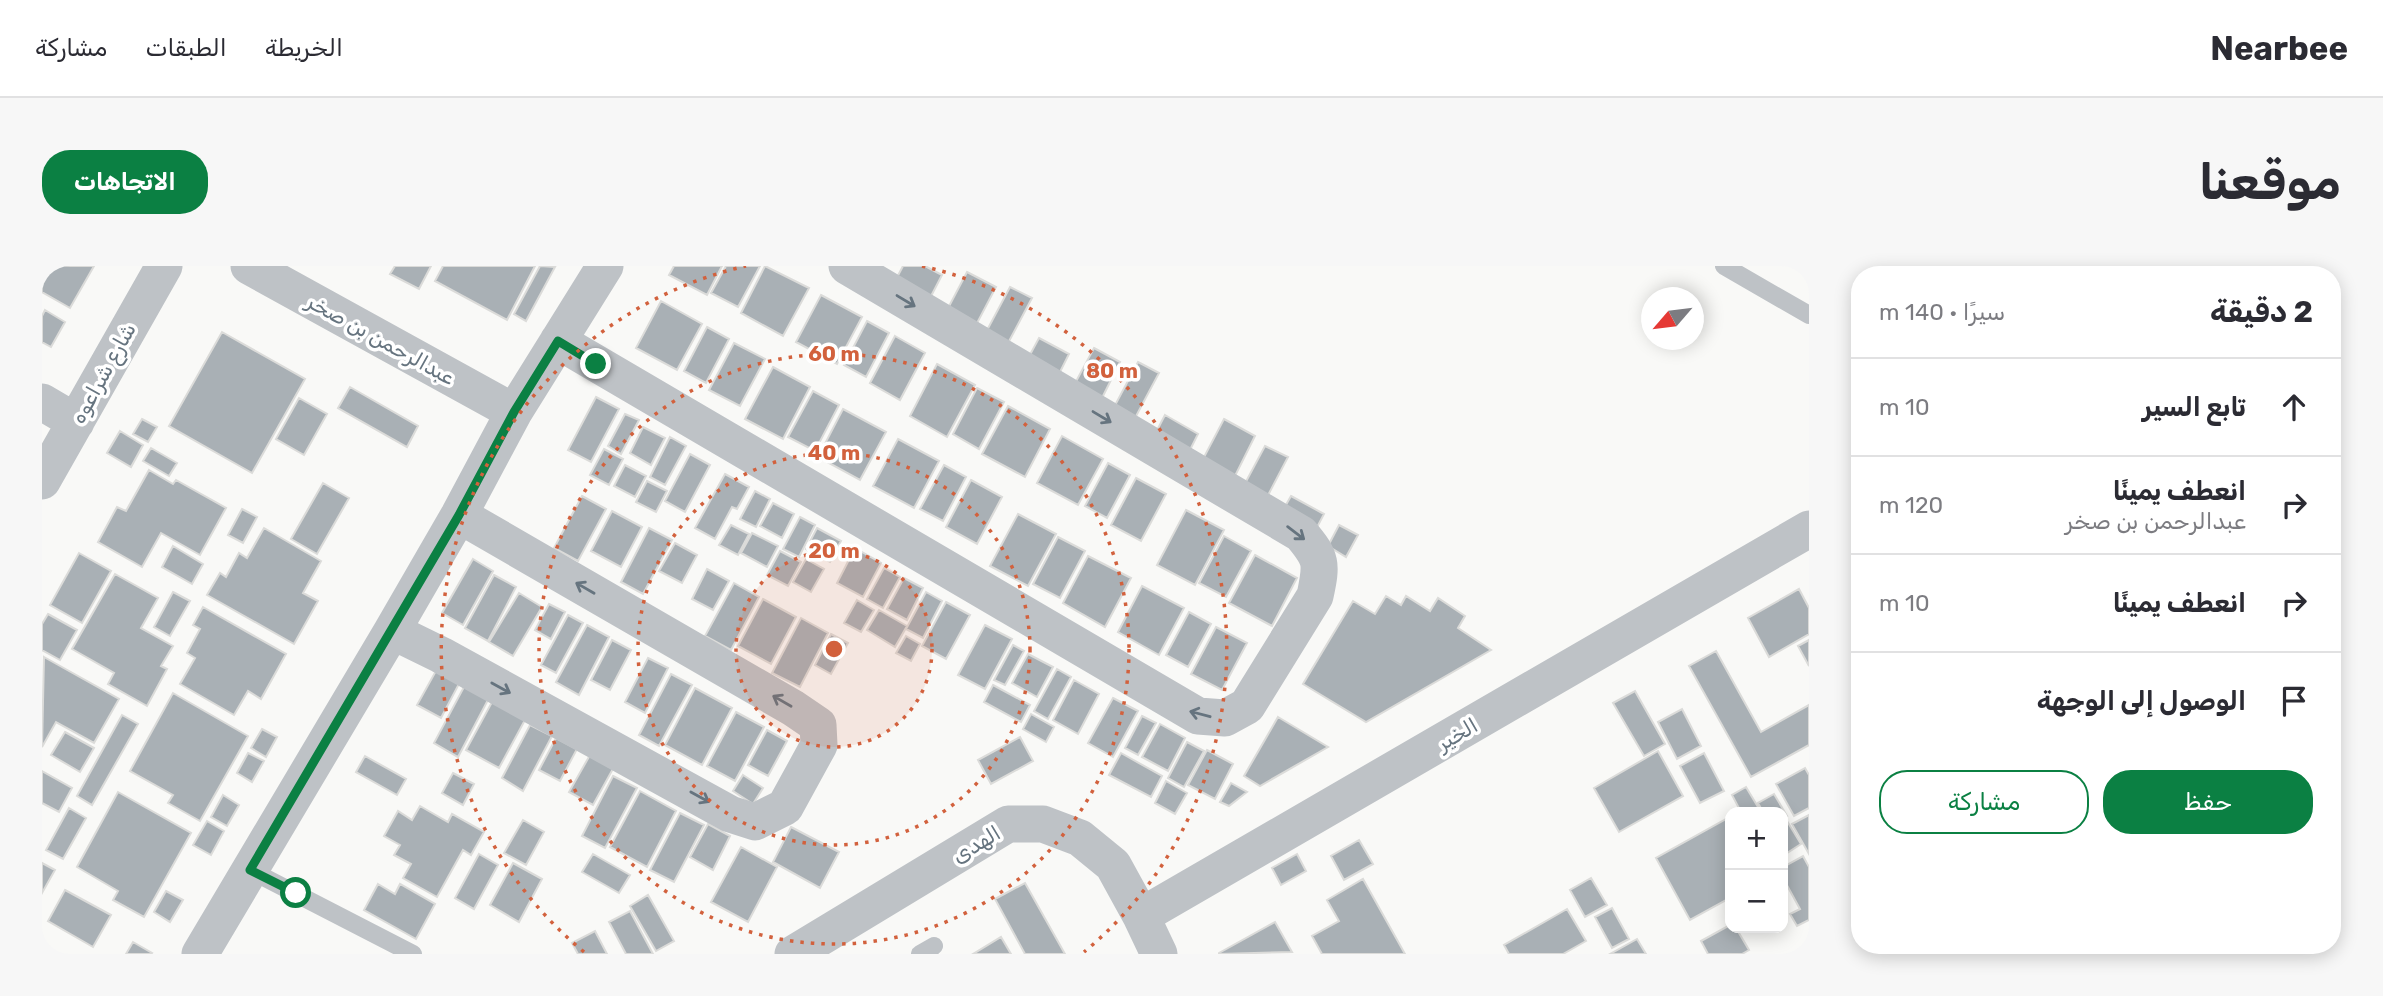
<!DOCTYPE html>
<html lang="ar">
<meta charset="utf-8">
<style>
body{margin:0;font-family:Rubik,Cairo,sans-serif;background:#f7f7f7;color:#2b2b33;direction:rtl}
.controls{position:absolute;right:21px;bottom:21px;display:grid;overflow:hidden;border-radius:14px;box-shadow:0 4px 18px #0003}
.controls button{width:63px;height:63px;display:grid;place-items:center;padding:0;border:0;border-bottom:2px solid #e1e1e2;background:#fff;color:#2b2b33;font:35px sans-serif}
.compass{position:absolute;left:1599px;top:21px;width:63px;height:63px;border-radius:50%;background:#fff;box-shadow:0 4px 18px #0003;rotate:242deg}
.stop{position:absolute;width:21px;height:21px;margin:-16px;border:5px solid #0b8043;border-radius:50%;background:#fff}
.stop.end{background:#0b8043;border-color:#fff;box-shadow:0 2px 7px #0008}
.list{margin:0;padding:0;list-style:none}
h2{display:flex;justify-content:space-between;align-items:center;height:91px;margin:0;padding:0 28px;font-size:30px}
h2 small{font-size:23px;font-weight:400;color:#7c7c81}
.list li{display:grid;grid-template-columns:46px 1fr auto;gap:21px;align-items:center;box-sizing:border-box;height:98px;padding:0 28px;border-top:2px solid #e1e1e2}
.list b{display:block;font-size:26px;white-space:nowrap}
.list p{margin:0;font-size:23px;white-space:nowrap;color:#7c7c81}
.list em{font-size:23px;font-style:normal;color:#7c7c81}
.actions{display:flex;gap:14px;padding:21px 28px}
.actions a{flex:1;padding:16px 0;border:2px solid #0b8043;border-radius:28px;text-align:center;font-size:24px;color:#0b8043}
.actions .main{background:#0b8043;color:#fff}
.icon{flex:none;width:38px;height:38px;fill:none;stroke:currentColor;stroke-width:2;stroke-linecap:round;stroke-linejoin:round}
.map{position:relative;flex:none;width:1767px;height:688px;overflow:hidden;direction:ltr;border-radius:28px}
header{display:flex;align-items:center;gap:42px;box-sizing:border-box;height:98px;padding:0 35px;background:#fff;border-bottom:2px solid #e1e1e2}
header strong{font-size:33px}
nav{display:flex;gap:38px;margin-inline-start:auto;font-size:24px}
.intro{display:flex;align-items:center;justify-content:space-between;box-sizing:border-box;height:168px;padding:0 42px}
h1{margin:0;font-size:49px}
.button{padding:18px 32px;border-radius:28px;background:#0b8043;color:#fff;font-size:24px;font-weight:700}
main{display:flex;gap:42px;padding:0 42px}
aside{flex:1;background:#fff;border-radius:28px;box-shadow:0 4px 18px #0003}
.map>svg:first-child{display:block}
.building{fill:#a9b0b5;stroke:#dbdbd9;stroke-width:2}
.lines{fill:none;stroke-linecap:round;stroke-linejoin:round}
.service{stroke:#bec2c6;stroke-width:18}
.minor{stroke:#bec2c6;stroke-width:37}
.oneway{stroke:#66747f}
.route{stroke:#0b8043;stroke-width:9}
.ring{fill:none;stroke:#d2613d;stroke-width:3.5;stroke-dasharray:3.5 7}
.labels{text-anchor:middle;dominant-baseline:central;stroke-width:7;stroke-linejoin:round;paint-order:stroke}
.street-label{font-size:21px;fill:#66747f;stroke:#fff}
.centre{fill:#d2613d;stroke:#fff;stroke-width:3.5}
.ring-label{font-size:21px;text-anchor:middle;font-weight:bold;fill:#d2613d;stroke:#fff;stroke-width:7;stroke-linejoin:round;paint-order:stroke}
</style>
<header>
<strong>Nearbee</strong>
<nav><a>الخريطة</a><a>الطبقات</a><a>مشاركة</a></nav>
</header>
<div class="intro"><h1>موقعنا</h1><a class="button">الاتجاهات</a></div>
<main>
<aside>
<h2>2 دقيقة<small>سيرًا · 140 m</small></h2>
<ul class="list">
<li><svg class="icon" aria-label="ahead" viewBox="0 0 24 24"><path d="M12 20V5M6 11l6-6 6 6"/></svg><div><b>تابع السير</b></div><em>10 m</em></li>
<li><svg class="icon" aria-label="right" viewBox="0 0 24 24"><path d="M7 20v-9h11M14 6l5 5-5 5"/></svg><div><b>انعطف يمينًا</b><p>عبدالرحمن بن صخر</p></div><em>120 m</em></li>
<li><svg class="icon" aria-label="right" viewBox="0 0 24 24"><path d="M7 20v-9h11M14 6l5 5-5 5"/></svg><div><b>انعطف يمينًا</b></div><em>10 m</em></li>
<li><svg class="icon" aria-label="arrive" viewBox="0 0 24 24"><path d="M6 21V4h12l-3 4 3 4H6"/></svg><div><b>الوصول إلى الوجهة</b></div></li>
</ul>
<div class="actions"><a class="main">حفظ</a><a>مشاركة</a></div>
</aside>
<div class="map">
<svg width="1767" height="688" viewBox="0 0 1767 688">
<rect width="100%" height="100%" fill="#f9f9f7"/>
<path class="building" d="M 0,0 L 52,0 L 28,42 L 0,26 Z
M 353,0 L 389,0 L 377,23 L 348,8 Z
M 401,0 L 493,0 L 465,54 L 393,15 Z
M 498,0 L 513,1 L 484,55 L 472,48 Z
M 632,0 L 680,0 L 665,29 L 627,9 Z
M 684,0 L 718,0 L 696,41 L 669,27 Z
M 723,0 L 767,22 L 741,70 L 699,47 Z
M 861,0 L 883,0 L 900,9 L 886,36 L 852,17 Z
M 925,6 L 954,21 L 933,61 L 904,46 Z
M 968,21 L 990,32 L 965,79 L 943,68 Z
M 779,29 L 820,51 L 795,98 L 754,76 Z
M 619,35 L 660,58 L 635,104 L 594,82 Z
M 3,44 L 23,56 L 9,81 L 0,76 L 0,50 Z
M 825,55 L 847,67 L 824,111 L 802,99 Z
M 665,61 L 687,73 L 664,117 L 642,105 Z
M 180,66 L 263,113 L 210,207 L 127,160 Z
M 853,70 L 883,87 L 858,134 L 828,117 Z
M 997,72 L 1027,88 L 1015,112 L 984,96 Z
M 692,77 L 723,93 L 698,140 L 667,124 Z
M 1052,82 L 1078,96 L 1058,136 L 1031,121 Z
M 1096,96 L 1117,107 L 1092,154 L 1071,143 Z
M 895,98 L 933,119 L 905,171 L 868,150 Z
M 731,101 L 768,121 L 741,173 L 703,153 Z
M 308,121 L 376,160 L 365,181 L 296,142 Z
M 935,122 L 962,136 L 937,183 L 911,168 Z
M 771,125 L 797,139 L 773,185 L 746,171 Z
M 554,131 L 577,143 L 549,196 L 526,184 Z
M 257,132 L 285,148 L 262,189 L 234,173 Z
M 966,140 L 1008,163 L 983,211 L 940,188 Z
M 801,143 L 844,166 L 818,214 L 776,191 Z
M 583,148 L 597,154 L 579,188 L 566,180 Z
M 1123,149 L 1156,168 L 1145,190 L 1111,172 Z
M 100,153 L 115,161 L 106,176 L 91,168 Z
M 1182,153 L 1213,170 L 1193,210 L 1161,193 Z
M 601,161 L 623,172 L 609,199 L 588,187 Z
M 78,165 L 101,179 L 89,201 L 65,187 Z
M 1020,170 L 1061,193 L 1036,239 L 995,217 Z
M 628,171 L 644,180 L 623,219 L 608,211 Z
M 856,173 L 897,195 L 872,242 L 831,220 Z
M 1223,180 L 1246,191 L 1223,235 L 1200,223 Z
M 109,182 L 135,197 L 127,210 L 101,195 Z
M 562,183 L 581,193 L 567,219 L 548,209 Z
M 648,188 L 668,199 L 643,246 L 623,235 Z
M 1066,197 L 1088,209 L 1065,252 L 1043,240 Z
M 583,199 L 604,210 L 593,231 L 572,220 Z
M 902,199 L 924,211 L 901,255 L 878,243 Z
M 107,204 L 131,218 L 134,214 L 184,242 L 158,289 L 119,267 L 100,301 L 56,276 L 75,241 L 84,245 Z
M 683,208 L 707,221 L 695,243 L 690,241 L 673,273 L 653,262 Z
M 1094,212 L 1124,228 L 1099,275 L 1069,259 Z
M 929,214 L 960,231 L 935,278 L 904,261 Z
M 605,215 L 625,225 L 614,246 L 594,236 Z
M 281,217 L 307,232 L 275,288 L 249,273 Z
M 713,225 L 728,233 L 714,261 L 698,253 Z
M 540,230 L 564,243 L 536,295 L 512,282 Z
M 1249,230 L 1282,248 L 1271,269 L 1237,251 Z
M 731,237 L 752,248 L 740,272 L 718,260 Z
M 200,243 L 215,251 L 201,277 L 186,269 Z
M 1144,244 L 1182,264 L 1153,319 L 1115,299 Z
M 570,245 L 600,261 L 579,301 L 549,285 Z
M 976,248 L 1014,268 L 986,320 L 948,300 Z
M 758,251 L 773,259 L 757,291 L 741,283 Z
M 689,259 L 707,268 L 696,289 L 677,279 Z
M 1297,259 L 1316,269 L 1304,291 L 1286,280 Z
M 222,262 L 279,295 L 261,327 L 276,335 L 252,378 L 165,329 L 178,307 L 184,311 L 197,287 L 205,292 Z
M 607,262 L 630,274 L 601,328 L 579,316 Z
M 775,262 L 799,275 L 788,296 L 764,283 Z
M 710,267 L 736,280 L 725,301 L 699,287 Z
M 1182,270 L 1209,285 L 1184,331 L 1157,317 Z
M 1016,271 L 1043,285 L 1018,332 L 991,318 Z
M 633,277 L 655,289 L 640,317 L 617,305 Z
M 131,280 L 161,298 L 150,318 L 120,301 Z
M 813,282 L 839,297 L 821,331 L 795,317 Z
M 738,285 L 759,296 L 746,320 L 725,309 Z
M 37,287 L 69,305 L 40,357 L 8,339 Z
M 1213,289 L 1255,312 L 1230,360 L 1187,337 Z
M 1046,290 L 1089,312 L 1063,361 L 1021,337 Z
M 431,293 L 451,305 L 421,359 L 400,347 Z
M 764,293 L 782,303 L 769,326 L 751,316 Z
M 842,302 L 858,311 L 841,342 L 825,333 Z
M 665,303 L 687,315 L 671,344 L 650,333 Z
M 73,308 L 116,332 L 99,362 L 131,380 L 119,400 L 125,403 L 105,440 L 66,418 L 72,407 L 30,383 Z
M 452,309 L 474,321 L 446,375 L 423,362 Z
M 862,312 L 881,322 L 865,354 L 845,343 Z
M 692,317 L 717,331 L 689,384 L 663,370 Z
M 1100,320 L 1142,342 L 1117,389 L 1076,366 Z
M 1757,323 L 1767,342 L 1767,368 L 1727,391 L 1706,352 Z
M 131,326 L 148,335 L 128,370 L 112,361 Z
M 884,326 L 900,335 L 881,372 L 864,363 Z
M 477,327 L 500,341 L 471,390 L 447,376 Z
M 1344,330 L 1359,339 L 1364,330 L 1388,345 L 1396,332 L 1423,350 L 1416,362 L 1449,384 L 1324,456 L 1261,418 L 1311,335 L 1333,348 Z
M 721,333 L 754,351 L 729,398 L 696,380 Z
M 815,334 L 832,344 L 819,366 L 802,357 Z
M 904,336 L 928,349 L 904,393 L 880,380 Z
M 507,338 L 523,346 L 509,373 L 493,364 Z
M 161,341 L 244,388 L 219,433 L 206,425 L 192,449 L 138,418 L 153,392 L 145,387 L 158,363 L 151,359 Z
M 837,344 L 865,360 L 853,381 L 825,364 Z
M 1147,346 L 1169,358 L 1146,401 L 1124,389 Z
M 6,348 L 35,364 L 18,394 L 0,384 L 0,358 Z
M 526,349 L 541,357 L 514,407 L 499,399 Z
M 759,352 L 786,367 L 758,421 L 730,407 Z
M 545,359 L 567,371 L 537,429 L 514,416 Z
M 943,359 L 970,373 L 943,423 L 916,409 Z
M 1174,361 L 1205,377 L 1180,424 L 1149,408 Z
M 789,368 L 806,377 L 789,408 L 773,399 Z
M 864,370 L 878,378 L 869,395 L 854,387 Z
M 570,374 L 589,384 L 568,424 L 549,414 Z
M 1767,374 L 1767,400 L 1756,380 Z
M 971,379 L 982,385 L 963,419 L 952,414 Z
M 1674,385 L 1719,466 L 1767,439 L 1767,479 L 1709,511 L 1647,400 Z
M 986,388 L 1011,401 L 995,431 L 970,417 Z
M 2,391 L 77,433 L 52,477 L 14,456 L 0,481 Z
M 606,392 L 626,402 L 603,447 L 583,436 Z
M 395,403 L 418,416 L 399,452 L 375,439 Z
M 1015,403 L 1029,411 L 1006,453 L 992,445 Z
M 629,408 L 650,419 L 617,480 L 597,469 Z
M 1032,414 L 1057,428 L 1036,468 L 1011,454 Z
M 423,419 L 447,432 L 416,491 L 392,477 Z
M 951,419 L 988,439 L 979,456 L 942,436 Z
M 653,422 L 690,442 L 660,499 L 623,479 Z
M 1593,425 L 1623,478 L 1602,490 L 1571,437 Z
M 131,427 L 206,470 L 158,555 L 126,537 L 131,529 L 88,505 Z
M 1071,432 L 1096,445 L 1071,491 L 1046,477 Z
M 450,436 L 483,454 L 457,502 L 424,484 Z
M 1640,443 L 1659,480 L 1635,493 L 1616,456 Z
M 694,446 L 722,461 L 693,515 L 665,500 Z
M 989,448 L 1012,461 L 1004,476 L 981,463 Z
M 80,449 L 96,458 L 50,539 L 35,530 Z
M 1100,450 L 1114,457 L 1096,489 L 1083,482 Z
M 1236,451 L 1286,481 L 1218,520 L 1202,510 Z
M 1118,458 L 1143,472 L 1126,505 L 1100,491 Z
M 488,459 L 510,470 L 481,525 L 460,512 Z
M 220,463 L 235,471 L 224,491 L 209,482 Z
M 725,464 L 745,475 L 726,510 L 706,499 Z
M 23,466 L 52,482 L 38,506 L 9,489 Z
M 978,471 L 991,495 L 949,518 L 936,494 Z
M 514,472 L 535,483 L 518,515 L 497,504 Z
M 1145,476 L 1162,485 L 1142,521 L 1126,512 Z
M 1165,484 L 1191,498 L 1173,533 L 1146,519 Z
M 1616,485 L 1641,530 L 1577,566 L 1552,522 Z
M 206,487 L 222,495 L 210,516 L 195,507 Z
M 1079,487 L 1120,510 L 1109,531 L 1067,509 Z
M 1662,487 L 1682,525 L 1658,537 L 1638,500 Z
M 548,489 L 572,501 L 551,539 L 527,526 Z
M 323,490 L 364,513 L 355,529 L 314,506 Z
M 1763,502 L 1767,509 L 1767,542 L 1752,550 L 1734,518 Z
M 0,505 L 30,522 L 17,546 L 0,537 Z
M 411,507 L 432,518 L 421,539 L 400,527 Z
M 701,509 L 721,522 L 711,538 L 691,525 Z
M 571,510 L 595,522 L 563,582 L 540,570 Z
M 1124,515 L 1145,527 L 1133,548 L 1113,537 Z
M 1189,517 L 1205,526 L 1187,540 L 1178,536 Z
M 1704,521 L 1719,546 L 1699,546 L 1690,529 Z
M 598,525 L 634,545 L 605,601 L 568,581 Z
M 76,526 L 149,567 L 102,651 L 71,634 L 76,625 L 35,601 Z
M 1732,528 L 1745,550 L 1741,552 L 1741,546 L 1721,546 L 1716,537 Z
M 181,529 L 197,539 L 185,560 L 169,551 Z
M 378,540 L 406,556 L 410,548 L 442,566 L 429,589 L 421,584 L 395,631 L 361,612 L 369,598 L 352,589 L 358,579 L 342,570 L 356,545 L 370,554 Z
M 27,542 L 44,552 L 21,593 L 4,584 Z
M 638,547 L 662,559 L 632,616 L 608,604 Z
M 1767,549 L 1767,588 L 1750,558 Z
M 1686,552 L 1688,557 L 1688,632 L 1648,654 L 1614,592 Z
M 481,554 L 502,566 L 484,599 L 462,587 Z
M 165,555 L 182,565 L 169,589 L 151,579 Z
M 1745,555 L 1759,578 L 1745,587 L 1741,580 L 1741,557 Z
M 666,558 L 688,570 L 671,604 L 648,591 Z
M 749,561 L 797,586 L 778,622 L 731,596 Z
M 1317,574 L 1331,598 L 1302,614 L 1289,590 Z
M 699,581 L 735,601 L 706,656 L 669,636 Z
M 437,588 L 456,599 L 432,643 L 413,632 Z
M 551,588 L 588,609 L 577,627 L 540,606 Z
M 1255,588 L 1264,605 L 1239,619 L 1230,602 Z
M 1761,590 L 1767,601 L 1767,654 L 1755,660 L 1748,648 L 1758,643 L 1741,612 L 1741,601 Z
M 0,597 L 13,604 L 0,627 Z
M 471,597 L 500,613 L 477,656 L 448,639 Z
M 1549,612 L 1565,639 L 1543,651 L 1528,624 Z
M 1321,613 L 1363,688 L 1280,688 L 1270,670 L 1297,655 L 1285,634 Z
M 983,617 L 1023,688 L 983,688 L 953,633 Z
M 336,618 L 353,628 L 358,618 L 393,638 L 374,673 L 322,644 Z
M 23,624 L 69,649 L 51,681 L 6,655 Z
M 124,625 L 141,634 L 128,656 L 112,646 Z
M 606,629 L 632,675 L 614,685 L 588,640 Z
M 1570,642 L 1587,673 L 1570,682 L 1553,651 Z
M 1525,643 L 1544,675 L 1521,688 L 1467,688 L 1462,679 Z
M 588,645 L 611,688 L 584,688 L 567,656 Z
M 1233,656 L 1250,686 L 1177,688 L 1177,687 Z
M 1688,659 L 1688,662 L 1694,662 L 1707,684 L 1700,688 L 1666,688 L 1659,675 Z
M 553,665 L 565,688 L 536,688 L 530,677 Z
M 959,671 L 969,688 L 931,688 Z
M 1595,673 L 1604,688 L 1568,688 Z
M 91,676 L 110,687 L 109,688 L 84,688 Z"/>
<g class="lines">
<path class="service" d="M 1682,0 L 1767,49
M 208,604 L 371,688
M 878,688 L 892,680"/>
<path class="minor" d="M 207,0 L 472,146
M 516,75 L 1156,450 L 1183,452 L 1205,440 L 1273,330 C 1280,297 1280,293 1259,268 L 805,0
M 0,136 L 34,156
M 0,215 L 122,0
M 350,365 L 399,389 L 688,548 L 713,556 L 743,541 L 777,479 L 776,459 L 751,442 L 417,249
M 158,688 L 350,365 L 417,249 L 472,146 L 563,0
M 751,688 L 966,558 L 1001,558 L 1038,572 L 1071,599 L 1099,650
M 1117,688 L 1099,650 L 1767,263"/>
</g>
<defs><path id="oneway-shaft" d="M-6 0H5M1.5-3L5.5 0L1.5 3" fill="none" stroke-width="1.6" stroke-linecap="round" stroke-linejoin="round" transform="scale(1.75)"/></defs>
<g class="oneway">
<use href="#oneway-shaft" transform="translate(864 35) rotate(31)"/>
<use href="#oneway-shaft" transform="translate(1060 151) rotate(31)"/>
<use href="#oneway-shaft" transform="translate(1254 267) rotate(37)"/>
<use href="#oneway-shaft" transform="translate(543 322) rotate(-150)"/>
<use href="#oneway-shaft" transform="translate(459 422) rotate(29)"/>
<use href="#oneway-shaft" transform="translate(740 435) rotate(-150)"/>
<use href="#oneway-shaft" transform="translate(1158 448) rotate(-165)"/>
<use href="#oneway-shaft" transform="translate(658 531) rotate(29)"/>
</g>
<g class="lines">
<path class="route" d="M 254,627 L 208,604 L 417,249 L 472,146 L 516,75 L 554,98"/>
</g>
<circle cx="792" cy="383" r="98" fill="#d2613d" fill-opacity=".12"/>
<g class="ring">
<circle cx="792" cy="383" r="98"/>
<circle cx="792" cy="383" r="196"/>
<circle cx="792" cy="383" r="295"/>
<path d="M542 686A393 393 0 0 1 704 0M880 0A393 393 0 0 1 1042 686"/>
</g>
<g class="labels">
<g class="street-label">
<text transform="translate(339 73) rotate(29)">عبدالرحمن بن صخر</text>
<text transform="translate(61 107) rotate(-61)">شارع شراعوه</text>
<text transform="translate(1415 468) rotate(-30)">الخير</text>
<text transform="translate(934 578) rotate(-31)">الهدى</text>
</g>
</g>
<circle cx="792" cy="383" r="10" class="centre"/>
<g class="ring-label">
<text x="792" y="95">60 m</text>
<text x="1070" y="112">80 m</text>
<text x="792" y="194">40 m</text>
<text x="792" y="292">20 m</text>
</g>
</svg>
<div class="controls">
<button>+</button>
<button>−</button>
</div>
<svg class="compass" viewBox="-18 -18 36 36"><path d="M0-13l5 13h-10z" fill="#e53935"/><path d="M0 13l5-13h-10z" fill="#7c7c81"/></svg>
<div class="stop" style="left:254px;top:627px"></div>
<div class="stop end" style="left:554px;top:98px"></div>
</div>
</main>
